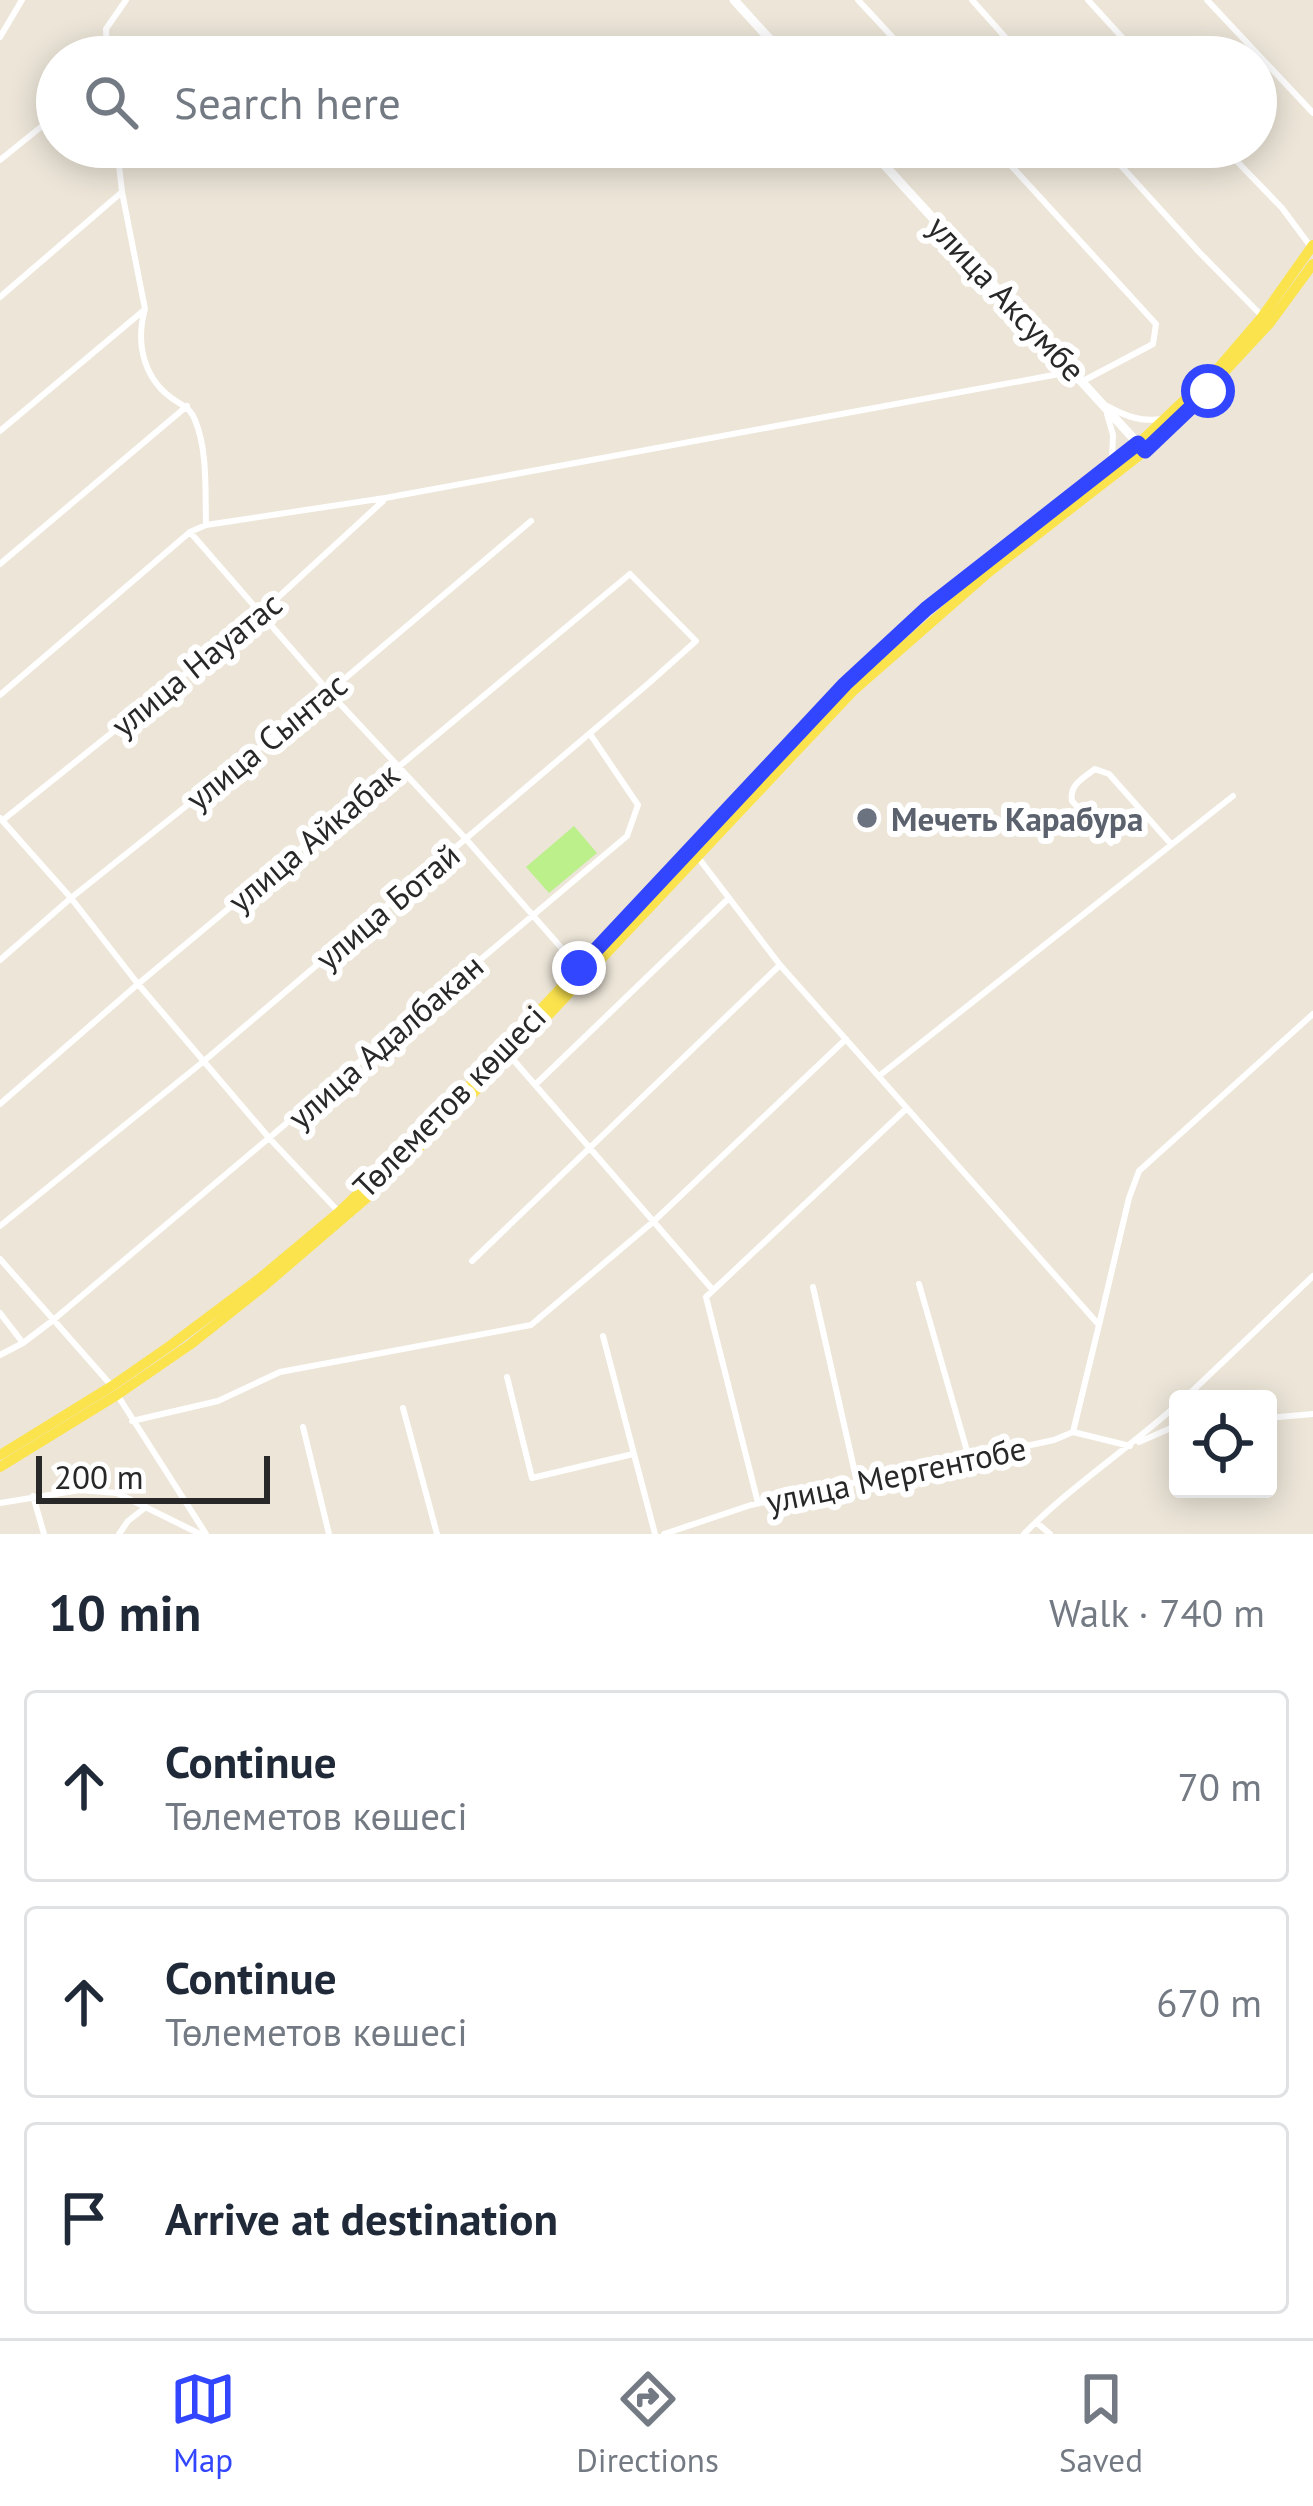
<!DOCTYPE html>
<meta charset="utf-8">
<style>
body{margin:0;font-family:"PT Sans",sans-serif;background:#f6f6f7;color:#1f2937}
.controls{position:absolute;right:36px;bottom:36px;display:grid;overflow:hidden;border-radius:12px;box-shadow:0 6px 30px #0003}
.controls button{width:108px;height:108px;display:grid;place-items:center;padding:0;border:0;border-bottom:3px solid #e0e1e3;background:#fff;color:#1f2937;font:60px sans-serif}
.scale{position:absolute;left:36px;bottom:30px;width:234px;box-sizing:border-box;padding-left:12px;border:6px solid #282828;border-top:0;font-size:33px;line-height:42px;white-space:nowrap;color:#282828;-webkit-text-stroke:9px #fff;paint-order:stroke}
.stop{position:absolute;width:36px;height:36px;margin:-27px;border:9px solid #3245ff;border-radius:50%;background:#fff}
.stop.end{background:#3245ff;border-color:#fff;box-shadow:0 3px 12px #0008}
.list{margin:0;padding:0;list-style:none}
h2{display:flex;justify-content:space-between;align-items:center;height:156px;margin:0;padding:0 48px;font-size:51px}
h2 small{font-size:39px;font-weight:400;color:#747a83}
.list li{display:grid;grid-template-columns:78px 1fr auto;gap:36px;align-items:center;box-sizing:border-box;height:192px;margin:0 24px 24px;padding:0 24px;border:3px solid #e0e1e3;border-radius:12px}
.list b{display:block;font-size:45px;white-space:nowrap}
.list p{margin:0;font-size:39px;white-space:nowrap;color:#747a83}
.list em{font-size:39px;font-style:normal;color:#747a83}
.icon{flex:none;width:66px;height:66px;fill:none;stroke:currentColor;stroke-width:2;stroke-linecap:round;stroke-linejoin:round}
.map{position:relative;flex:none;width:1313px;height:1534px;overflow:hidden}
.search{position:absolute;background:#fff;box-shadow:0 6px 30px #0003;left:36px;right:36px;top:36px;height:132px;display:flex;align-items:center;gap:30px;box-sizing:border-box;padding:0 42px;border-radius:66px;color:#747a83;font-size:45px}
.sheet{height:804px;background:#fff}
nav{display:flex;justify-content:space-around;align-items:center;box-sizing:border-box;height:168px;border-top:3px solid #e0e1e3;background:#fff;font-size:33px;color:#747a83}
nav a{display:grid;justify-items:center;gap:6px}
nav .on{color:#3245ff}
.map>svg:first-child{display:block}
.pitch{fill:#bbf08a}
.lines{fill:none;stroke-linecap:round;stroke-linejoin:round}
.street{stroke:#fff;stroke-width:6}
.secondary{stroke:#fff;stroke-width:9}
.primary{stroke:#fbe34e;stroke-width:10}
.route{stroke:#3245ff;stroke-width:15}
.worship-dot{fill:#6b7280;stroke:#fff;stroke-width:4.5}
.labels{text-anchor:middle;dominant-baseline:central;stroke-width:12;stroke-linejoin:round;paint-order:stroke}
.street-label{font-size:33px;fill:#282828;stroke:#fff}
.worship-label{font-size:33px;font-weight:bold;fill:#5b616d;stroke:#fff;text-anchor:start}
</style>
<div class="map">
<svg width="1313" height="1534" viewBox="0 0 1313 1534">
<rect width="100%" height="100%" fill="#ece5d8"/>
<path class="pitch" d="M 574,826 L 597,853 L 549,893 L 526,867 Z"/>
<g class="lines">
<path class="street" d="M 858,0 L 911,57
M 972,0 L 1023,57
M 1088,0 L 1140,57
M 1207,0 L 1313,113
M 0,37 L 22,0
M 107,57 L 106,29 L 126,0
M 117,147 L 122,192 L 145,309 C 135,344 144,381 176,401 C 185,407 191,409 195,420 C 208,451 205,492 206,525
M 994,147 L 1156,324 L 1153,344 L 1083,381
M 1104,147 L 1199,252 L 1261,315
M 1223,147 L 1282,208 L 1311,247
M 0,160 L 57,114
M 0,297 L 122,192
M 1107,406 C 1127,417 1141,422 1163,419
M 1107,414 L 1113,435 L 1112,459
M 0,431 L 143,311
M 190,532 L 329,692 L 466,839 L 579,968
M 0,564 L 187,406
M 0,695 L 190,532 L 206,525 L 385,498 L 1070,372
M 0,818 L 71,898 L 138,984 L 270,1139 L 338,1211
M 3,820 L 261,613 L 383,501
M 1111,843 L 1072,801 C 1069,785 1083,778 1095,769 L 1109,774 L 1171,844
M 697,856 L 780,965 L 1099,1325 L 1073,1432
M 0,960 L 71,898 L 329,692 L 531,521
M 510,1056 L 712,1289
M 879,1076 L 1233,796
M 536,1084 L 729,898
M 0,1104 L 138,984 L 630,574 L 696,641 L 649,683 L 204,1061 L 0,1226
M 0,1259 L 110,1384
M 472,1261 L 780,965
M 919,1284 L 969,1458
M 813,1287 L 857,1482
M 0,1313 L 23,1343
M 1099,1325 L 1129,1198 L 1139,1171 L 1313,1014
M 603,1336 L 655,1534
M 0,1355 L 23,1343 L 52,1321 L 627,836 L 638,805 L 590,734
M 507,1377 L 532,1478 L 633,1454
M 118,1396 L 206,1534
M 1184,1399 L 1313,1276
M 403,1408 L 437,1534
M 1268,1418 L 1313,1414
M 132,1421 L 218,1401 L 280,1372 L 531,1325 L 654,1221 L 846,1039
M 303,1427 L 329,1534
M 1139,1442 L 1178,1425
M 33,1496 L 44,1534
M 0,1503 L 80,1490 L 117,1493 L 200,1534
M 758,1503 L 706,1297 L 907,1108
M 1036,1522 L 1050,1534
M 119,1534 L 128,1521 L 146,1507
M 664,1534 L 751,1505 L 1054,1440 L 1073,1432 L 1130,1446
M 1024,1534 C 1071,1486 1128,1449 1178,1404"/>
<path class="secondary" d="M 734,0 L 786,57
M 868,147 L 1143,449"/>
<path class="primary" d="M 0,1455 L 112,1386 L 171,1345 L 259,1279 L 339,1212 L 472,1083 L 845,684 L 925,609 L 1139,443 L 1220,366 L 1262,317 L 1313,245
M 0,1467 L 117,1395 L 191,1344 L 264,1286 L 383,1184 L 510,1056 L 853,691 L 989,572 L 1145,451 L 1189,410 L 1269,324 L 1313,264"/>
</g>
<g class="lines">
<path class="route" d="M 579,968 L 845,684 L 926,609 L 1138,443 L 1145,451 L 1208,391"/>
</g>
<circle class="worship-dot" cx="867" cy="818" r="12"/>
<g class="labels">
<g class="street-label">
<text transform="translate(1007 298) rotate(47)">улица Аксумбе</text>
<text transform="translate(196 664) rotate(-39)">улица Науатас</text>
<text transform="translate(266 741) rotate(-39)">улица Сынтас</text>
<text transform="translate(313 837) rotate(-40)">улица Айкабак</text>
<text transform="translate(387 906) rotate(-40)">улица Ботай</text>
<text transform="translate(385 1041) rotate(-41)">улица Адалбакан</text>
<text transform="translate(449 1101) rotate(-45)">Төлеметов көшесі</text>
<text transform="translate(896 1474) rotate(-12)">улица Мергентобе</text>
</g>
<g class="worship-label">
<text x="891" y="818">Мечеть Карабура</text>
</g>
</g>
</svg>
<div class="controls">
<button><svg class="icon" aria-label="locate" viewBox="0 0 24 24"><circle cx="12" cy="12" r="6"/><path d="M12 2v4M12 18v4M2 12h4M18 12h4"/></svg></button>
</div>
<div class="scale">200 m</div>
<div class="stop" style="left:1208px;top:391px"></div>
<div class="stop end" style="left:579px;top:968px"></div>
<div class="search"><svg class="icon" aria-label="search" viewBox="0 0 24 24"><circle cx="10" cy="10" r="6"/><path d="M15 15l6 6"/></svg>Search here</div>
</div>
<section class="sheet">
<h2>10 min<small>Walk · 740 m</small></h2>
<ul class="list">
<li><svg class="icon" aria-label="ahead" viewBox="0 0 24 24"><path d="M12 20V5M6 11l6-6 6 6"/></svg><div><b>Continue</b><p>Төлеметов көшесі</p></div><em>70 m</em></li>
<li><svg class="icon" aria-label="ahead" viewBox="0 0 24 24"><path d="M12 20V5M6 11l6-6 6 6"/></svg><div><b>Continue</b><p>Төлеметов көшесі</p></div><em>670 m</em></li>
<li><svg class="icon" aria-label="arrive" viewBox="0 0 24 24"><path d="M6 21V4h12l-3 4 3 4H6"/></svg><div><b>Arrive at destination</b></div></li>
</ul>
</section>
<nav>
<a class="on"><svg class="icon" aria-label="map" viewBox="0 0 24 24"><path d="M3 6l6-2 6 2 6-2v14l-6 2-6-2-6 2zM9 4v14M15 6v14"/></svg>Map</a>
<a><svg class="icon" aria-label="directions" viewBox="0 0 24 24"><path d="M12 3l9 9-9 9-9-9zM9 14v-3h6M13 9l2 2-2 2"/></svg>Directions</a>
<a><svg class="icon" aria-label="saved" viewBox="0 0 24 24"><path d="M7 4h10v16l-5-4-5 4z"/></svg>Saved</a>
</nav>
